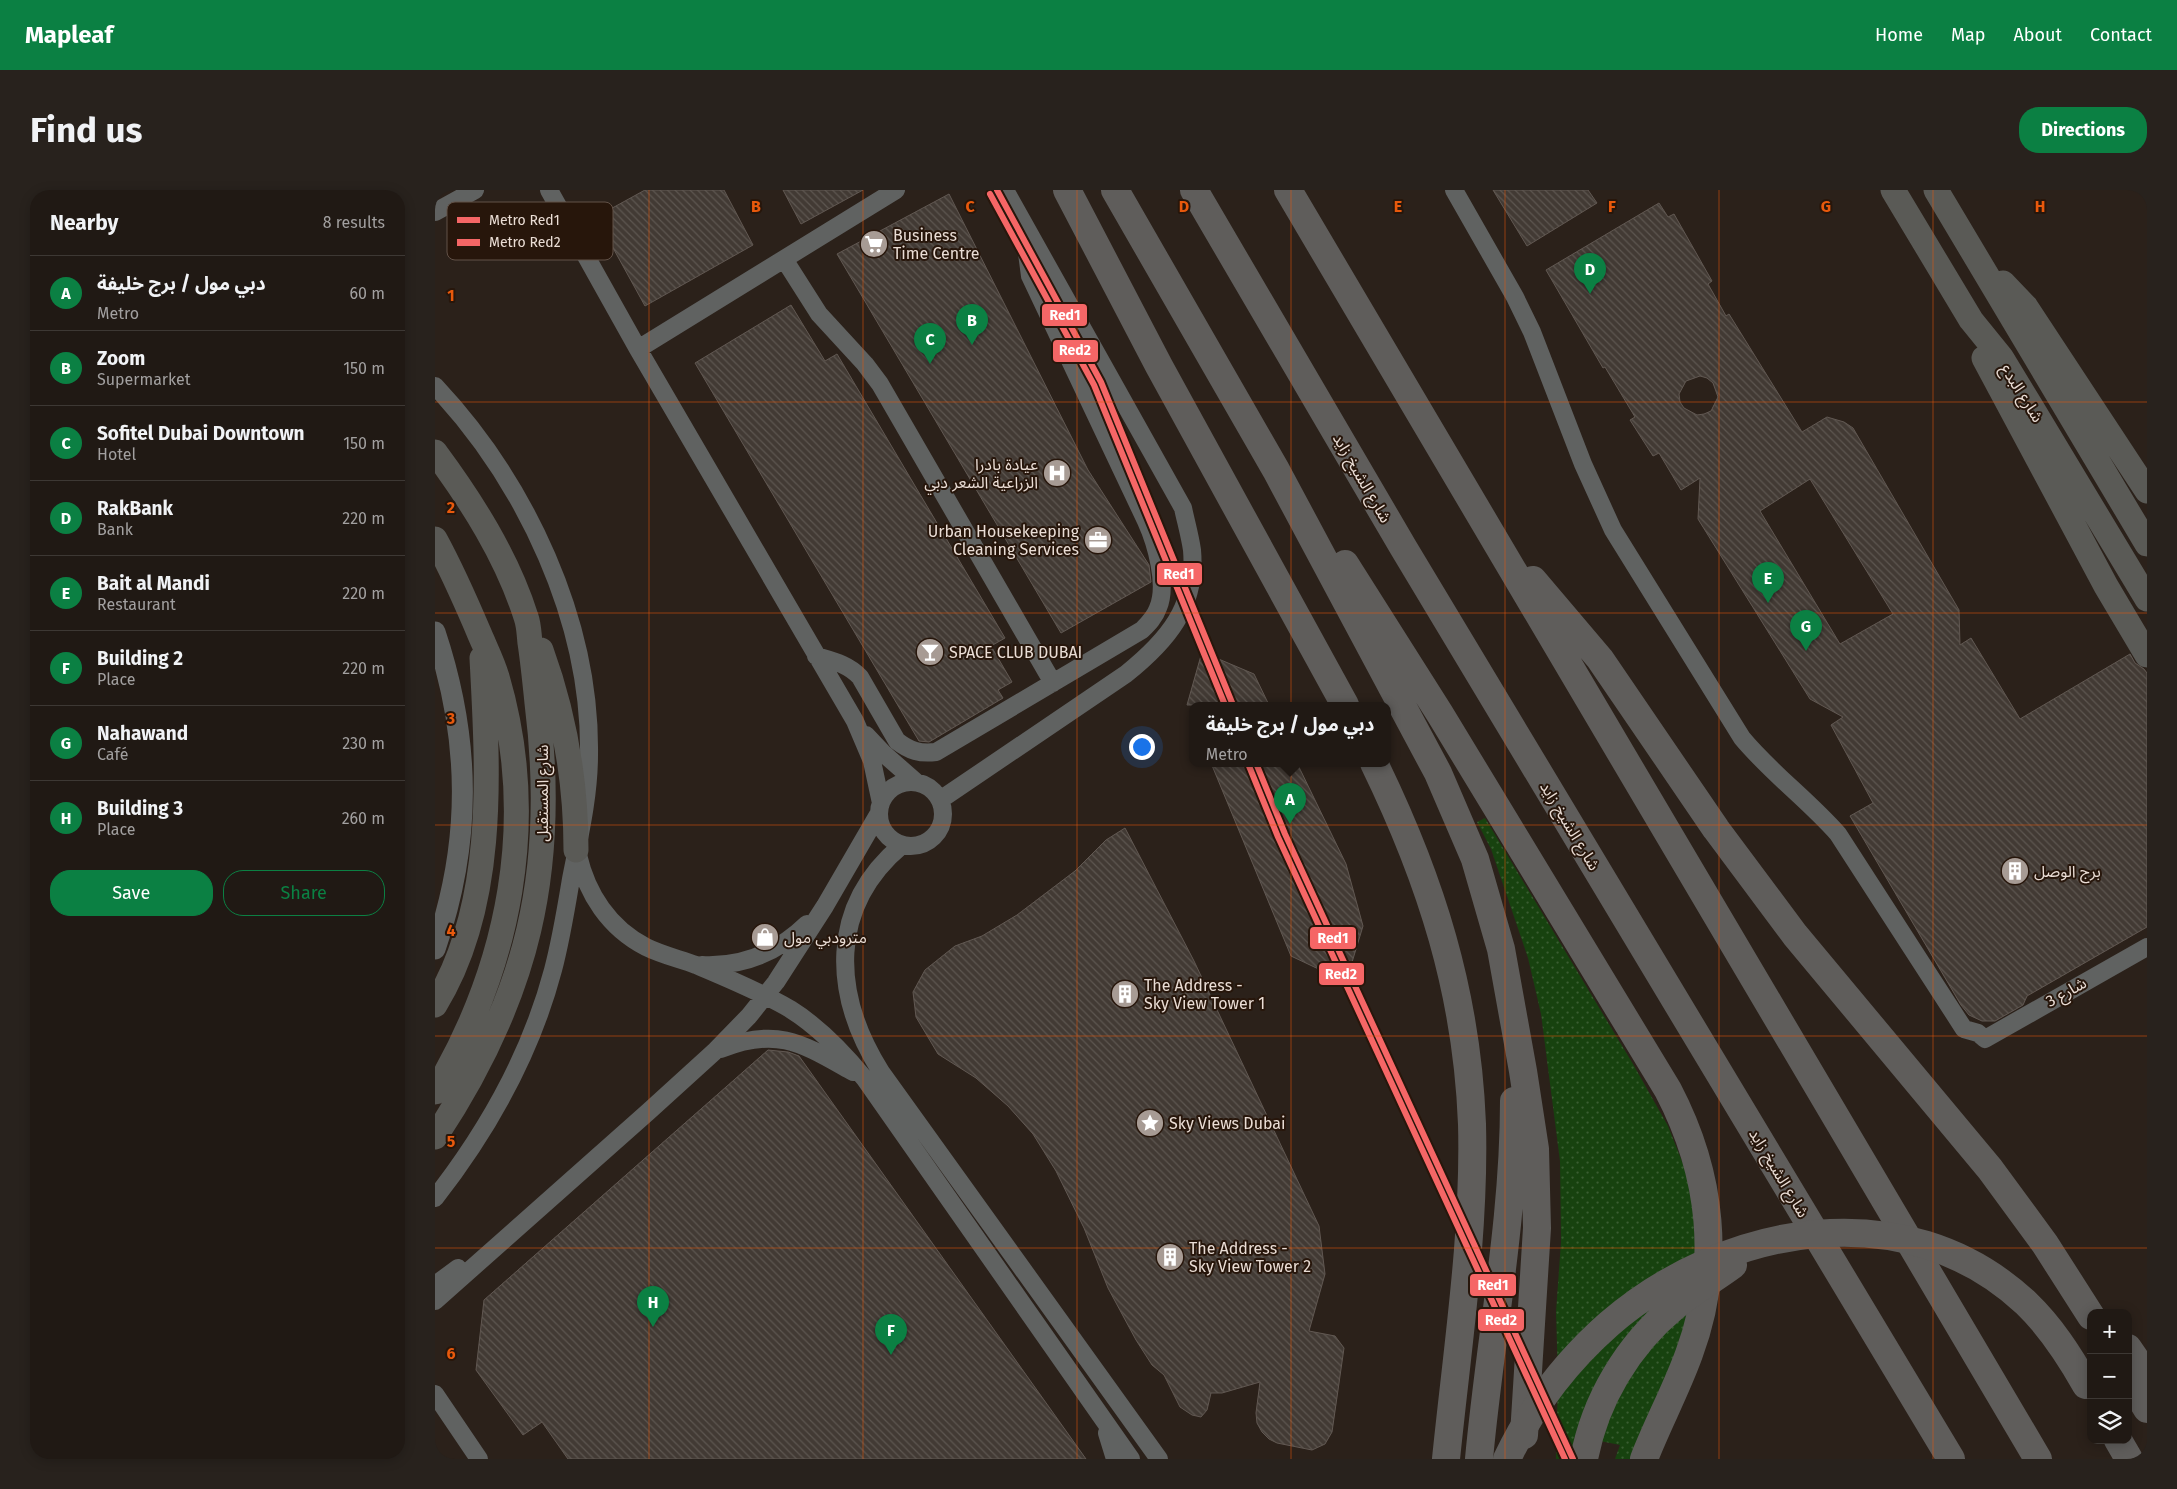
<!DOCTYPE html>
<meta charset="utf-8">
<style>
body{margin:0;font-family:"Fira Sans","Noto Sans Arabic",sans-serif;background:#28221d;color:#f1f3f6}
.controls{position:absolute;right:15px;bottom:15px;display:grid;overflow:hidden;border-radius:10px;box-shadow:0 2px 12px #0003}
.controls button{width:45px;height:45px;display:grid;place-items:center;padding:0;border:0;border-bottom:1px solid #3d3834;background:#201914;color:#f1f3f6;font:25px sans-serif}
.you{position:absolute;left:706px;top:556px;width:18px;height:18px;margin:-12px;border:4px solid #fff;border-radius:50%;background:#1a73e8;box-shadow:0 0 0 8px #1a73e833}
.badge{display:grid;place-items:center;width:32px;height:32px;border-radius:50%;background:#0b8043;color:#fff;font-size:16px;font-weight:700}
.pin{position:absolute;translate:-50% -41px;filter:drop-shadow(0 1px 2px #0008)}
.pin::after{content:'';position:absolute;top:26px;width:18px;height:15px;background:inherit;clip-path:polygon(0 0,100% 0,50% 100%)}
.popup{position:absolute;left:754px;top:512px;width:202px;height:65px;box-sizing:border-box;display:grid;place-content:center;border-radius:10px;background:#201914;filter:drop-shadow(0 1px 4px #0005);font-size:16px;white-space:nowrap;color:#a2a0a0}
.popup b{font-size:19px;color:#f1f3f6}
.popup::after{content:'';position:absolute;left:50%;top:100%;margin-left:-10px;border:10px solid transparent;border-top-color:#201914}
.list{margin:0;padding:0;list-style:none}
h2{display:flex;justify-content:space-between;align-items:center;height:65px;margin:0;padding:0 20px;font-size:21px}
h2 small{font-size:16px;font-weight:400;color:#a2a0a0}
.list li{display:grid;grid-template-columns:32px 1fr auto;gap:15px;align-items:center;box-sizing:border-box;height:75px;padding:0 20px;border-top:1px solid #3d3834}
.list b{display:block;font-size:19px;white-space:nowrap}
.list p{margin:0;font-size:16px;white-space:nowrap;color:#a2a0a0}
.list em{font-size:16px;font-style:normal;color:#a2a0a0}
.actions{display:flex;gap:10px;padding:15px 20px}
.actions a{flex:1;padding:11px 0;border:1px solid #0b8043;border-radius:20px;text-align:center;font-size:18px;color:#0b8043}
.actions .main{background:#0b8043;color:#fff}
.icon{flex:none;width:28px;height:28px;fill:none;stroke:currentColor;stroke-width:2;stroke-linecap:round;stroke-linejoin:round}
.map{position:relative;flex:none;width:1712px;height:1269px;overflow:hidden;border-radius:20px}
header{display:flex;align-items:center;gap:30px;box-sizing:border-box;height:70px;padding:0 25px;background:#0b8043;color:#fff}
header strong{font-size:24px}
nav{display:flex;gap:28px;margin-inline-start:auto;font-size:18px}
.intro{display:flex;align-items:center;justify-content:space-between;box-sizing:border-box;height:120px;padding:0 30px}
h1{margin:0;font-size:35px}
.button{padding:12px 22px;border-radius:20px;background:#0b8043;color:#fff;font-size:18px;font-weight:700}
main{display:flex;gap:30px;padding:0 30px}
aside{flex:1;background:#201914;border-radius:20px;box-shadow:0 2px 12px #0003}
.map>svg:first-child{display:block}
.grass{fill:url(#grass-dots)}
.building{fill:url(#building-back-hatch);stroke:#615852;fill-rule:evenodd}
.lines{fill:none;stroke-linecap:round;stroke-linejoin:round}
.minor{stroke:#606261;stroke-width:18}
.tertiary{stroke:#606261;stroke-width:21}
.secondary{stroke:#5a5a56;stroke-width:25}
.motorway{stroke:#5f5d5b;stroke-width:28}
.motorway-bridge{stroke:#5f5d5b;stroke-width:28}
.metro-1-casing{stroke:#27160b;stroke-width:10}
.metro-2-casing{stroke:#27160b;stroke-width:10}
.metro-1{stroke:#f56666;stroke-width:6}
.metro-2{stroke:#f56666;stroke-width:6}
.grid{fill:none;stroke:#e8590c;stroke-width:1;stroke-opacity:0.55}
.labels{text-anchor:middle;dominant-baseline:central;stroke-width:4;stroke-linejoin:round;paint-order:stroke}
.poi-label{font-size:16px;fill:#eaddd5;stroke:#27160b;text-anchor:start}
.street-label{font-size:16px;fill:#eaddd5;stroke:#27160b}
.key{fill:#27160b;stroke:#625248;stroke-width:1}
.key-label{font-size:14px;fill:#eaddd5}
.grid-label{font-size:16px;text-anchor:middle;font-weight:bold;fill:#e8590c;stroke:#27160b;stroke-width:4;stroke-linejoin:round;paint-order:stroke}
.line-badge{stroke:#27160b;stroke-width:2}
.badge-label{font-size:14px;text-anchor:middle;font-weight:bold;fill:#fff}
</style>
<header>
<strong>Mapleaf</strong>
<nav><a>Home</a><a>Map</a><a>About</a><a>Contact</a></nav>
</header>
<div class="intro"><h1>Find us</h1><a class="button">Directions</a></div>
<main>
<aside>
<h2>Nearby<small>8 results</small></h2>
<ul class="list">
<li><span class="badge">A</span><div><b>دبي مول / برج خليفة</b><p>Metro</p></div><em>60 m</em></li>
<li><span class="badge">B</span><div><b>Zoom</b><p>Supermarket</p></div><em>150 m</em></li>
<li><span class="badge">C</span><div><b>Sofitel Dubai Downtown</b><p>Hotel</p></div><em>150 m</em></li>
<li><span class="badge">D</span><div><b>RakBank</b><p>Bank</p></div><em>220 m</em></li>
<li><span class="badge">E</span><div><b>Bait al Mandi</b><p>Restaurant</p></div><em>220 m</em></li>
<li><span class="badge">F</span><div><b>Building 2</b><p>Place</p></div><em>220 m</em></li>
<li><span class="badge">G</span><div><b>Nahawand</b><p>Café</p></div><em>230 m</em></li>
<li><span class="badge">H</span><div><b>Building 3</b><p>Place</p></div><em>260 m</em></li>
</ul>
<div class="actions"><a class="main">Save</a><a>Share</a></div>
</aside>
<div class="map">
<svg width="1712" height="1269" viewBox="0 0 1712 1269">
<defs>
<pattern id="grass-dots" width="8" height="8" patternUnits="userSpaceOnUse" patternTransform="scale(1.25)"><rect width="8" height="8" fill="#17420f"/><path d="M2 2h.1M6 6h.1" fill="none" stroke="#395d31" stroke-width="1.8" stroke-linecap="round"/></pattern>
<pattern id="building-back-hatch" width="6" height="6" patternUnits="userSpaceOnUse" patternTransform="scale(1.25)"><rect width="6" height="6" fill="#423a34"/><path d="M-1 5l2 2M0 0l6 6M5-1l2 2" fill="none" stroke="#5d5650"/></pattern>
</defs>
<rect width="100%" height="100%" fill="#2b211a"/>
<path class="grass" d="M 1050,628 L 1198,874 L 1233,936 L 1250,979 L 1261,1016 L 1263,1129 L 1215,1269 L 1180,1269 L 1185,1255 L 1140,1246 L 1138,1269 L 1121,1269 L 1123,1189 L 1121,1122 L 1126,1052 L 1125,971 L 1106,824 L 1093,768 L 1056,659 L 1042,632 Z"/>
<path class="building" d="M 210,0 L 289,0 L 318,55 L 210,116 L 161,27 Z
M 348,0 L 428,0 L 366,34 Z
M 1058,0 L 1153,0 L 1162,13 L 1092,56 Z
M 514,4 L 653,280 L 714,375 L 716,392 L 626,443 L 402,64 Z
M 1224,13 L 1233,27 L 1239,24 L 1277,91 L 1273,94 L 1291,126 L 1294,124 L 1367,242 L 1392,227 L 1409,232 L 1418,238 L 1524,420 L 1525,455 L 1536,448 L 1585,529 L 1695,464 L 1700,473 L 1709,479 L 1712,483 L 1712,737 L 1592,806 L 1588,815 L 1560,831 L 1547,831 L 1534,825 L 1526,815 L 1415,626 L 1438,613 L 1396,535 L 1408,527 L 1375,509 L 1263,329 L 1265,288 L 1246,300 L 1224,263 L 1218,266 L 1195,230 L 1200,227 L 1170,177 L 1168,178 L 1111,80 ZM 1265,186 L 1272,188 L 1278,193 L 1283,207 L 1276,221 L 1269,224 L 1262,225 L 1249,218 L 1245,212 L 1244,204 L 1251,191 ZM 1375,289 L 1458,424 L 1405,454 L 1325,321 Z
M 356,115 L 390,171 L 402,164 L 570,448 L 556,456 L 577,492 L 563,500 L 568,508 L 494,552 L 484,551 L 260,173 Z
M 767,462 L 819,484 L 834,515 L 752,515 Z
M 776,573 L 862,573 L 911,674 L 928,736 L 911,792 L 856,766 Z
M 690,638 L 759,771 L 884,1036 L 890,1084 L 874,1141 L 900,1146 L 909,1158 L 897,1242 L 890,1254 L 877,1260 L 842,1253 L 834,1249 L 827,1242 L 822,1233 L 821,1223 L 825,1192 L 787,1203 L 776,1203 L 772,1220 L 766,1227 L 757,1225 L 745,1217 L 729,1185 L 717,1175 L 701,1150 L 673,1098 L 649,1038 L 621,981 L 598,944 L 573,916 L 541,888 L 503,864 L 481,827 L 478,802 L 490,780 L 520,756 L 547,746 L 582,725 L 640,681 L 671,650 Z
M 333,860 L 353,862 L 364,866 L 651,1269 L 133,1269 L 107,1232 L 88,1245 L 41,1180 L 49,1110 Z"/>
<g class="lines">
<path class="minor" d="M 114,0 L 203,159 L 420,531 L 437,571 L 446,613
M 1019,0 L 1080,107 L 1097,142 L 1148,274 L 1178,340 L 1307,548 C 1336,583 1373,610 1403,644 L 1529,839 L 1543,843 L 1550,849 L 1712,757
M 0,22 L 40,0
M 349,69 L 384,124 L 430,174 L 445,194 L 618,493
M 203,159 L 461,0
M 0,196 C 91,293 156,431 154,565 C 154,607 144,648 136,689 C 131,719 126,750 118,780 C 96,863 53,940 0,1008
M 381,466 C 398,471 413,474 425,487 L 462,551 C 475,561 485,564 501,562 L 707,440 C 713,434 720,427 723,418 C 733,395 721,353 711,331 L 595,86 L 592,63 L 596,48
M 431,545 L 448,563 L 481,592
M444 624a32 32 0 1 1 64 0a32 32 0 1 1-64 0Z
M 505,610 L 691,484 C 732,451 762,417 757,360 C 755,346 751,332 748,318 L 570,0
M 467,655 C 393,717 397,804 446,882 L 724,1269
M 143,665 C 152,704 174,738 211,757 C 227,765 245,769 261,775 C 292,788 326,802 355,819 C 384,837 408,862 430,889 L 696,1269
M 267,775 C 308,777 342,763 372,734
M 286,859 C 343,836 368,854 418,882
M 0,1095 L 23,1078
M 0,1111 L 213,922 L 279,862 L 314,826 L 341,792 L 390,716 L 444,623
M 0,1204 L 44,1269
M 672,1243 L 680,1269"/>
<path class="tertiary" d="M 0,442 C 36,550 37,652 0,759"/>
<path class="secondary" d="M 1458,0 L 1536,130 L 1566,167 L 1594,213 L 1712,409
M 1501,0 L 1712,354
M 1568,93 L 1591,117 L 1712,301
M 1549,168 L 1671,396 L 1712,465
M 0,262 C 37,312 72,367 91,427 C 94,435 94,444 95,453 C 98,473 100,493 102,513 C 123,680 93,807 0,947
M 0,349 C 17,380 31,412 45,445 C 51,459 58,473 62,487 C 104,630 75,776 0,902
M 106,460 C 130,526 141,590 141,660
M 0,815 C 62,714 53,582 47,468"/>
<path class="motorway" d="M 632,0 L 724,176 L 910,515
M 680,0 L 841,280 L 1003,583 L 1040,669 L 1066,759 L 1088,881 L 1100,959 L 1102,1038 L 1089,1245
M 759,0 L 968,357 L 1516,1269
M 853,0 L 1603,1269
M 910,374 L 1005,524 L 1233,900 C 1277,984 1287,1075 1254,1164 C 1241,1200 1223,1233 1209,1269
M 1098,390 L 1165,469 L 1281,639 L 1360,745 L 1555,979 L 1610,1054 L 1656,1126
M 939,573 C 996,690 1032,803 1037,934 C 1040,1044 1022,1160 1011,1269
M 1693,1158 L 1712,1186
M 1693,1188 L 1712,1219
M 1683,1250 L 1694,1269
M 1044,1269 C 1055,1149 1079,1032 1079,911"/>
<path class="motorway-bridge" d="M 1072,1269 C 1096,1218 1132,1171 1174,1134 C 1290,1034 1471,1001 1591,1113 C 1616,1137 1634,1165 1651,1195
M 1149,1269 C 1160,1210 1193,1155 1239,1117 C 1258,1101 1279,1089 1298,1075"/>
<defs>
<path id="metro-1" d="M 562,0 L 666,192 L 798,515
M 821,573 L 850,644 L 1138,1269"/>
<path id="metro-2" d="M 555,4 L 659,195 L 790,515
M 814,576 L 843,647 L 1130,1269"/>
</defs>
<use href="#metro-1" class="metro-1-casing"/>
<use href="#metro-2" class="metro-2-casing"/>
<use href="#metro-1" class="metro-1"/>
<use href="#metro-2" class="metro-2"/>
</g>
<path class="grid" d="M 214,0 L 214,1269M 428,0 L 428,1269M 642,0 L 642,1269M 856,0 L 856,1269M 1070,0 L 1070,1269M 1284,0 L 1284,1269M 1498,0 L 1498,1269M 0,212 L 1712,212M 0,423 L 1712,423M 0,635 L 1712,635M 0,846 L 1712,846M 0,1058 L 1712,1058"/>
<defs>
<symbol id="supermarket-disc" viewBox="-11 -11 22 22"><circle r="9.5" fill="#a79b94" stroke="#27160b"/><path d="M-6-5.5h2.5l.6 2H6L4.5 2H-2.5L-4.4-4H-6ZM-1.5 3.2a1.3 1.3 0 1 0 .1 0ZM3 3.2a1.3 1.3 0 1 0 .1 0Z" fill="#fff"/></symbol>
<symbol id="hospital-disc" viewBox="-11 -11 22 22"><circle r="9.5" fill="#a79b94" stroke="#27160b"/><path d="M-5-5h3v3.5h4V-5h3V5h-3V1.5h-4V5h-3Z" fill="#fff"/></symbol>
<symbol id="office-disc" viewBox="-11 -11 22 22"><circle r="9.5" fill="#a79b94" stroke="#27160b"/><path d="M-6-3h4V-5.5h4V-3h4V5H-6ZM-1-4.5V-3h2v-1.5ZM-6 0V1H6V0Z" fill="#fff"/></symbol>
<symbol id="bar-disc" viewBox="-11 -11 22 22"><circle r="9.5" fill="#a79b94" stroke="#27160b"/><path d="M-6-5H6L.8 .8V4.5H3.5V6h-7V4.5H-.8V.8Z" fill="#fff"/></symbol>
<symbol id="building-disc" viewBox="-11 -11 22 22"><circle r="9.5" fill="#a79b94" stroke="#27160b"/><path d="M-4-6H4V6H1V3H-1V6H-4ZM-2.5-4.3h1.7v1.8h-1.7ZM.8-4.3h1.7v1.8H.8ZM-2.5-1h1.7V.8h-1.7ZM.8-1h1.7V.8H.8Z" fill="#fff"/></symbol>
<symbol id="shop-disc" viewBox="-11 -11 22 22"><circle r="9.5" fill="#a79b94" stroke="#27160b"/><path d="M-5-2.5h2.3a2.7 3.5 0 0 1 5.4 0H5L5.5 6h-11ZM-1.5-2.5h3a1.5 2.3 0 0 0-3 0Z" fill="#fff"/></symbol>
<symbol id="sight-disc" viewBox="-11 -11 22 22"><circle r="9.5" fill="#a79b94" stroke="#27160b"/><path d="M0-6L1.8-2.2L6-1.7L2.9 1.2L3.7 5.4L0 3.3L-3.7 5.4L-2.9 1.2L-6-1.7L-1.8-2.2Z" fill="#fff"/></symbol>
</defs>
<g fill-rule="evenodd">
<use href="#supermarket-disc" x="423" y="38" width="32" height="32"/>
<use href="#hospital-disc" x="606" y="267" width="32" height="32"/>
<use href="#office-disc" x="647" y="334" width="32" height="32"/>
<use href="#bar-disc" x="479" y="446" width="32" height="32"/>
<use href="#building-disc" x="1564" y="665" width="32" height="32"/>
<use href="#shop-disc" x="314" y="731" width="32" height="32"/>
<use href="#building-disc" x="674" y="788" width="32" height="32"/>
<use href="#sight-disc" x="699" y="917" width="32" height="32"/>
<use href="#building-disc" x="719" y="1051" width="32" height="32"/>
</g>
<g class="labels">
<g class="poi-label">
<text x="458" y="45">Business<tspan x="458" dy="18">Time Centre</tspan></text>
<text x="603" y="274" text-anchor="end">عيادة بادرا<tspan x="603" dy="18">الزراعية الشعر دبي</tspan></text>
<text x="644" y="341" text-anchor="end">Urban Housekeeping<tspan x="644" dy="18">Cleaning Services</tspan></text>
<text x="514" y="462">SPACE CLUB DUBAI</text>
<text x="1599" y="681">برج الوصل</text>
<text x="349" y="747">مترودبي مول</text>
<text x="709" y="795">The Address -<tspan x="709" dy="18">Sky View Tower 1</tspan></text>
<text x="734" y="933">Sky Views Dubai</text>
<text x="754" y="1058">The Address -<tspan x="754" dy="18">Sky View Tower 2</tspan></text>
</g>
<g class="street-label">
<text transform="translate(1587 203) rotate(58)">شارع البدع</text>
<text transform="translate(927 288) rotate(60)">شارع الشيخ زايد</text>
<text transform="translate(107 603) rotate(-90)">شارع المستقبل</text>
<text transform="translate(1135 636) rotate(59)">شارع الشيخ زايد</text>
<text transform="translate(1631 802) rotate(-29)">شارع 3</text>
<text transform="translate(1344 983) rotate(59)">شارع الشيخ زايد</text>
</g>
</g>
<rect x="12" y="12" width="166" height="58" rx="8" class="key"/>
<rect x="22" y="27" width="23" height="6" fill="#f56666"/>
<rect x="22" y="49" width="23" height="7" fill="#f56666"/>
<g class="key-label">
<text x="54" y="35">Metro Red1</text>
<text x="54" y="57">Metro Red2</text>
</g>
<g class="grid-label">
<text x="321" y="22">B</text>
<text x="535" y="22">C</text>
<text x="749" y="22">D</text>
<text x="963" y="22">E</text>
<text x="1177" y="22">F</text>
<text x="1391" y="22">G</text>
<text x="1605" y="22">H</text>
<text x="16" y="111">1</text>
<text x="16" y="323">2</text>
<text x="16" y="534">3</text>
<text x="16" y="746">4</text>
<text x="16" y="957">5</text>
<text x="16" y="1169">6</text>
</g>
<g class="line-badge">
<rect x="606" y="113" width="47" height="24" rx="5" fill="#f56666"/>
<rect x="617" y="149" width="47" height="24" rx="5" fill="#f56666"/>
<rect x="721" y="372" width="47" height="24" rx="5" fill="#f56666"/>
<rect x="874" y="736" width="48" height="24" rx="5" fill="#f56666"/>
<rect x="883" y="772" width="47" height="24" rx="5" fill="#f56666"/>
<rect x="1034" y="1083" width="48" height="24" rx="5" fill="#f56666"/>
<rect x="1042" y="1118" width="48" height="24" rx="5" fill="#f56666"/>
</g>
<g class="badge-label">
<text x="630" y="130">Red1</text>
<text x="640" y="165">Red2</text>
<text x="744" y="389">Red1</text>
<text x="898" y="753">Red1</text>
<text x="906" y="789">Red2</text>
<text x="1058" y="1100">Red1</text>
<text x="1066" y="1135">Red2</text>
</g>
</svg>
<div class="controls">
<button>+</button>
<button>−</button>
<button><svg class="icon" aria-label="layers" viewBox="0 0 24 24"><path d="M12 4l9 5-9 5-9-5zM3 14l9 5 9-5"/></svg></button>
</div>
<div class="you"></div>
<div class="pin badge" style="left:855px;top:634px">A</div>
<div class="popup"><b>دبي مول / برج خليفة</b>Metro</div>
<div class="pin badge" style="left:537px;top:155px">B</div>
<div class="pin badge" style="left:495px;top:174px">C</div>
<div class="pin badge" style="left:1155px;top:104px">D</div>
<div class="pin badge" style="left:1333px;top:413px">E</div>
<div class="pin badge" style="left:456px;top:1165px">F</div>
<div class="pin badge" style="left:1371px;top:461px">G</div>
<div class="pin badge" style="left:218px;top:1137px">H</div>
</div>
</main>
